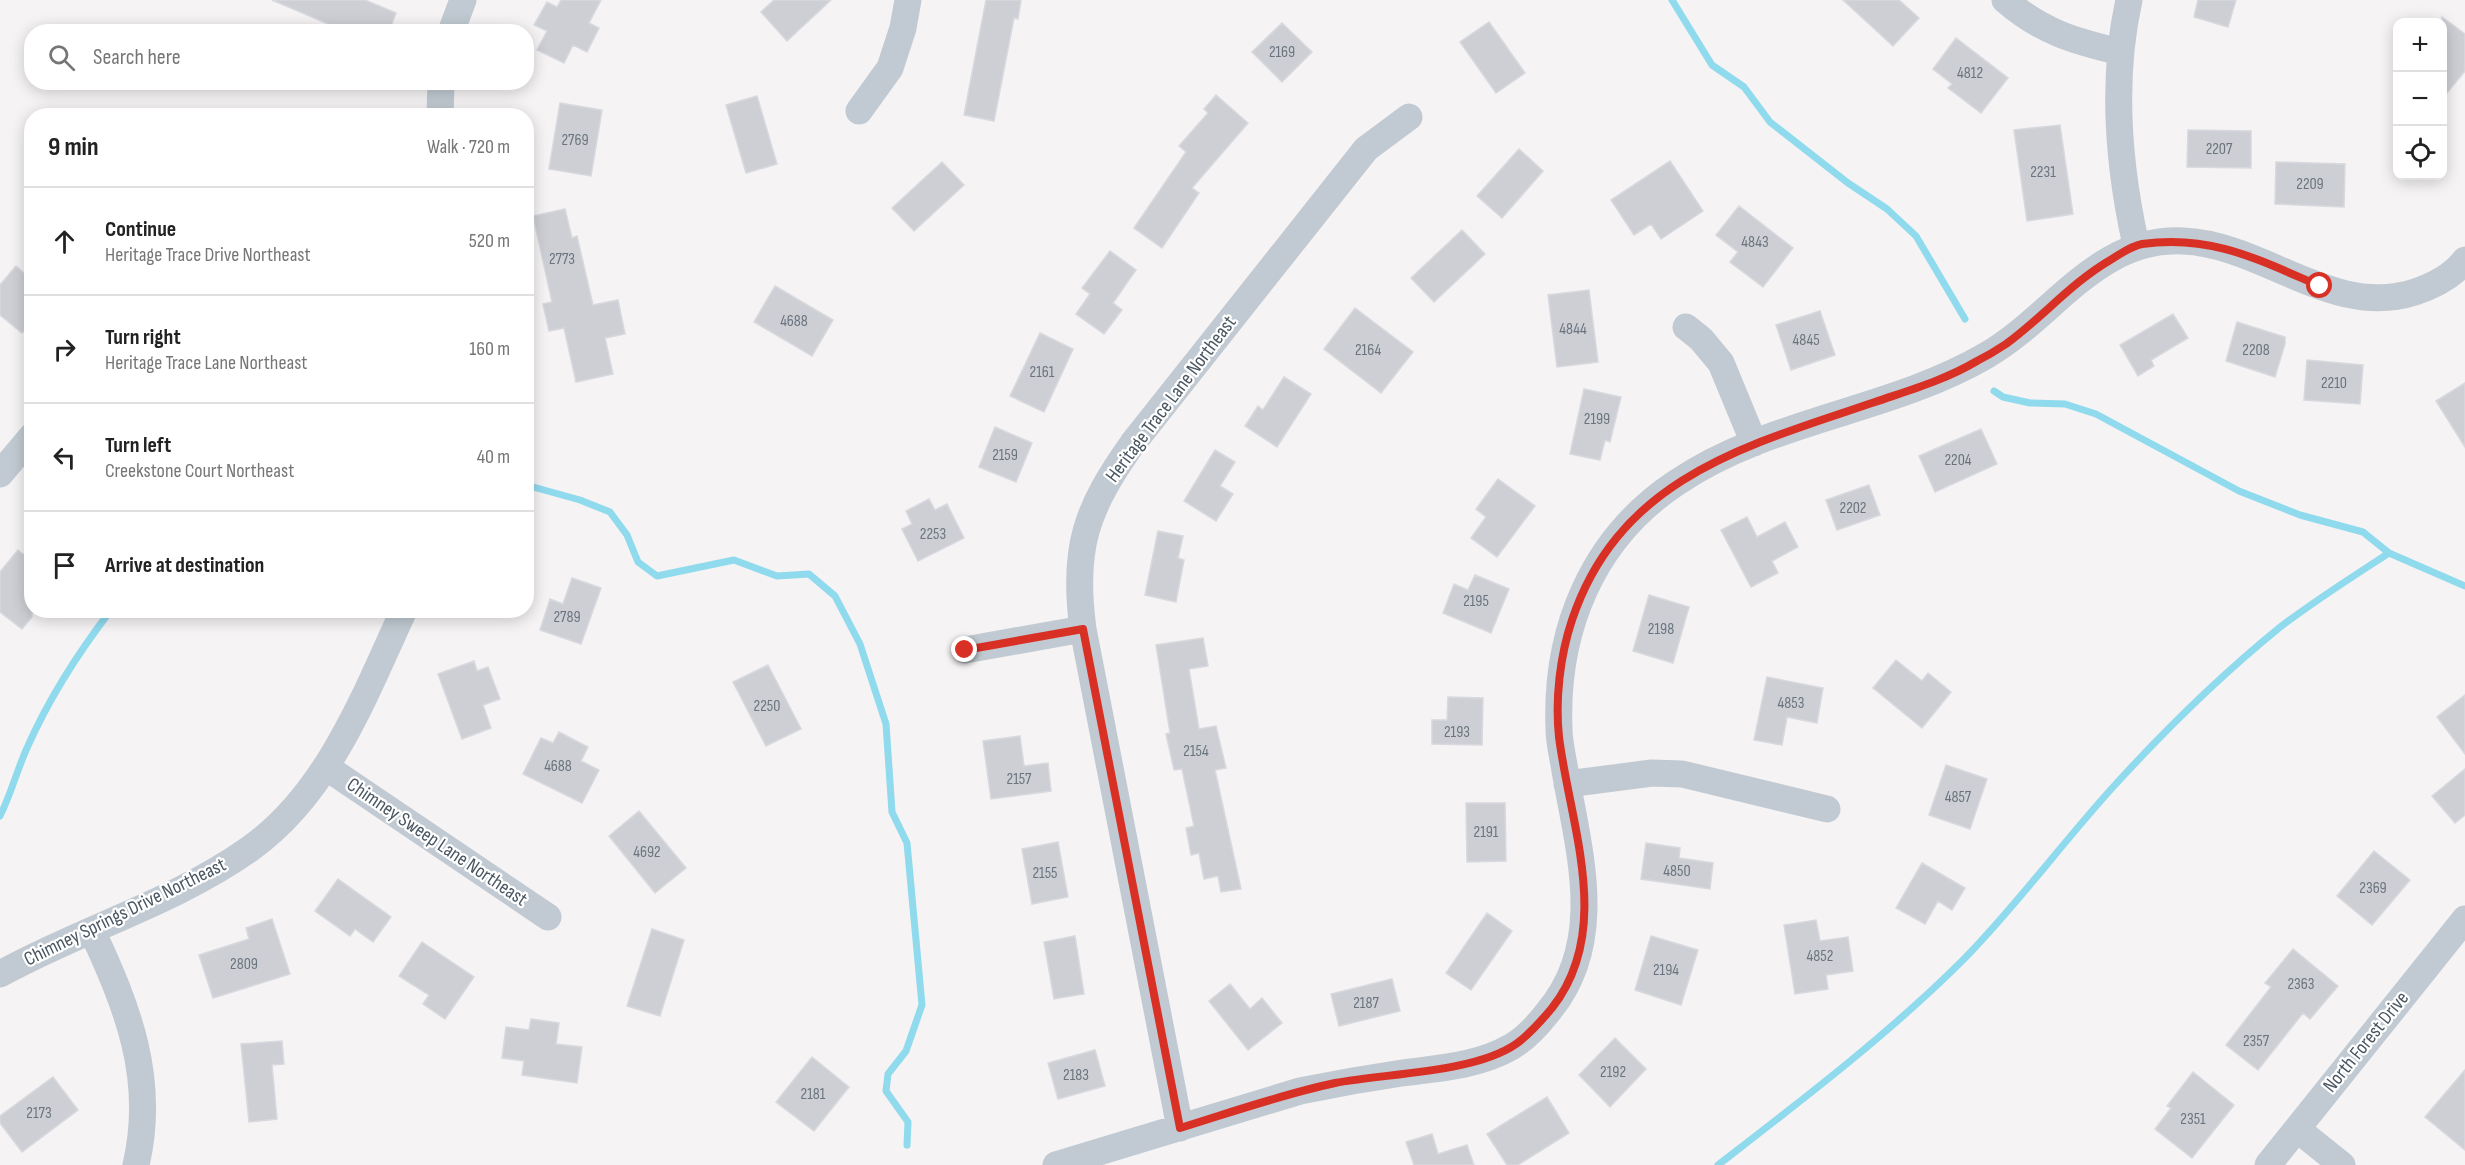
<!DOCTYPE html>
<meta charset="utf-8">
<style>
body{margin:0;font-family:"Sofia Sans Condensed",sans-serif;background:#f6f6f6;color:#222}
.controls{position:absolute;right:18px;top:18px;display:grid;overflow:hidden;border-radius:12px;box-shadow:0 3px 15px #0003}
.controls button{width:54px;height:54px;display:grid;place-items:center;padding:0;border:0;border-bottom:2px solid #e0e0e0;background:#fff;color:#222;font:30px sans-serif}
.stop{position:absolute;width:18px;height:18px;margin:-14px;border:4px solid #d93025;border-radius:50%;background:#fff}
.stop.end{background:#d93025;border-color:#fff;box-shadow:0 2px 6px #0008}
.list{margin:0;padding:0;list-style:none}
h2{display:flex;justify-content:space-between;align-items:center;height:78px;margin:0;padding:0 24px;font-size:26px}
h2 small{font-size:20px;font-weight:400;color:#767676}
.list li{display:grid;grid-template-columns:39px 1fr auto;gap:18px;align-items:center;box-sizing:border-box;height:108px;padding:0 24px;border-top:2px solid #e0e0e0}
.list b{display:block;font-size:22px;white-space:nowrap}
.list p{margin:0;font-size:20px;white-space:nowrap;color:#767676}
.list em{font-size:20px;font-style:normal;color:#767676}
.icon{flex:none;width:33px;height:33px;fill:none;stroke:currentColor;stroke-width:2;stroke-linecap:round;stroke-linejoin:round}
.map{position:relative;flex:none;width:2465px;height:1165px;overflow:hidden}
.search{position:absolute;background:#fff;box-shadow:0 3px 15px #0003;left:24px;top:24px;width:510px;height:66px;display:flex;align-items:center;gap:15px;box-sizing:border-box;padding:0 21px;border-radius:24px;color:#767676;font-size:22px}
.panel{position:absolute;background:#fff;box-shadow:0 3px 15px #0003;left:24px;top:108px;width:510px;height:510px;border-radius:24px}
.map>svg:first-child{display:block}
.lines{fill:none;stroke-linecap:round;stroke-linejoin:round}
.stream{stroke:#90daee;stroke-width:7}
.building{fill:#cdcfd5;stroke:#d7d9de;stroke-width:1.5}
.minor{stroke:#c1cad2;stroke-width:27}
.route{stroke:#d93025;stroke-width:8}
.labels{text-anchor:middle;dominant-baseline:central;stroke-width:4.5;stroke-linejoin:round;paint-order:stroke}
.number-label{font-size:16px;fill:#6b747e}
.street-label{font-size:20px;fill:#4a5661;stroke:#fff}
</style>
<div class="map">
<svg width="2465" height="1165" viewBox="0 0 2465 1165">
<rect width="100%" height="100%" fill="#f5f3f3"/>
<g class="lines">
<path class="stream" d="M 1672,0 L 1712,65 L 1744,87 L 1770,122 L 1848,183 L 1887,209 L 1916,236 L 1965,319
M 1994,391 L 2003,397 L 2030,403 L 2065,404 L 2096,414 L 2239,491 L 2300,515 L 2363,532 L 2389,553 L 2465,586
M 526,485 L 580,500 L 610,512 L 627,535 L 638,562 L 657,576 L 734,560 L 777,576 L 809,574 L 835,596 L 860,644 L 886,724 L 892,812 L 907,843 L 922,1005 L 906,1051 L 888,1074 L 886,1091 L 908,1122 L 907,1145
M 0,816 C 11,794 17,770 27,748 C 49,698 78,653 111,610
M 1718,1165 C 1802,1100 1889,1034 1964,959 C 2017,905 2062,843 2114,786 C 2165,730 2220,676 2279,628 C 2314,601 2352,577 2389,553"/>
</g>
<path class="building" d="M 272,0 L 365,0 L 396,13 L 389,32 L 347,32 Z
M 561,0 L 601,0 L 589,23 L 599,28 L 587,52 L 573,45 L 564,63 L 537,50 L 547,31 L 534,25 L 547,2 L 557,7 Z
M 774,0 L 831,0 L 787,41 L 761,12 Z
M 986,0 L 1021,0 L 1018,19 L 1014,18 L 994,121 L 964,115 Z
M 1843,0 L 1899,0 L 1919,18 L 1893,46 Z
M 2198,0 L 2236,0 L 2228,27 L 2194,17 Z
M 2442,17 L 2465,34 L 2465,71 L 2442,99 Z
M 1489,22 L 1525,73 L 1496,93 L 1460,42 Z
M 1282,23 L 1312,52 L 1282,82 L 1252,52 Z
M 1956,38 L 2008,78 L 1981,113 L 1948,88 L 1952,84 L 1933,69 Z
M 1216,95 L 1248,123 L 1192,188 L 1199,193 L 1162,248 L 1134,228 L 1186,152 L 1179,146 L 1208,113 L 1204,109 Z
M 757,96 L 777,164 L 746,173 L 726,105 Z
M 560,103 L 602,110 L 591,176 L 549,169 Z
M 2060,125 L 2073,214 L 2027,221 L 2014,130 Z
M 2188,130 L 2251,131 L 2251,168 L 2187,167 Z
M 1519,149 L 1543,171 L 1502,218 L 1477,196 Z
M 1670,161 L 1703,211 L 1661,239 L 1651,224 L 1634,235 L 1611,200 Z
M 942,162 L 964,185 L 914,231 L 892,208 Z
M 2276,162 L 2345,164 L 2344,207 L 2275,204 Z
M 1739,206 L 1793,248 L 1763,287 L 1730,262 L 1738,252 L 1716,235 Z
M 565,209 L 572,238 L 577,236 L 593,305 L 618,300 L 625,334 L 605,338 L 613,374 L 576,382 L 564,328 L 549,331 L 543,304 L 552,302 L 533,216 Z
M 1462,230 L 1485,254 L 1434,302 L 1411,278 Z
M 1110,251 L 1136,270 L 1113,303 L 1122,310 L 1104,334 L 1076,314 L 1090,294 L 1082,288 Z
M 16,266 L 32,280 L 32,322 L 22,333 L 0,315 L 0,285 Z
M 775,286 L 833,320 L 812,356 L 754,322 Z
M 1589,290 L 1598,362 L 1557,367 L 1548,295 Z
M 1355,308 L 1413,352 L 1381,393 L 1324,349 Z
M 1820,311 L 1835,355 L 1791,370 L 1776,325 Z
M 2173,314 L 2188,338 L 2151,360 L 2154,366 L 2138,376 L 2120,345 Z
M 2237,322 L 2285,337 L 2285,344 L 2275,377 L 2226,361 Z
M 1040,333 L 1073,349 L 1044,412 L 1010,396 Z
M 2307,360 L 2363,365 L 2360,404 L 2304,400 Z
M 1284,377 L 1311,394 L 1277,447 L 1245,426 L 1258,406 L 1263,410 Z
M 2465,383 L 2465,447 L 2436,401 Z
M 1584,389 L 1621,397 L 1610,442 L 1605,440 L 1600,460 L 1570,454 Z
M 995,427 L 1032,443 L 1016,482 L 979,467 Z
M 1981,429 L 1997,464 L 1935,492 L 1919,456 Z
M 1215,450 L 1235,462 L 1220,486 L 1233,494 L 1216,521 L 1184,501 Z
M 1498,479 L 1535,506 L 1497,557 L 1471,538 L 1486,517 L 1476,509 Z
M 1869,485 L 1880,515 L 1837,530 L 1826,500 Z
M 929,499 L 935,510 L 947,504 L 964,538 L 918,561 L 902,529 L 912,524 L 906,511 Z
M 1747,517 L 1757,537 L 1785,522 L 1798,547 L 1772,561 L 1778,573 L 1751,587 L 1721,530 Z
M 1158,531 L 1183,536 L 1178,558 L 1184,560 L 1176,602 L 1145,595 Z
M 18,550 L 32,561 L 32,617 L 22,629 L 0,612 L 0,572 Z
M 1475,575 L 1509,589 L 1491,633 L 1443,613 L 1454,584 L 1468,590 Z
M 572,578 L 601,588 L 581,644 L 540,630 L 550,599 L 563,604 Z
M 1649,595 L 1689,607 L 1673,663 L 1633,651 Z
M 1203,638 L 1208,666 L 1189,669 L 1199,729 L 1216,726 L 1226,768 L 1215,770 L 1241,889 L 1221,892 L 1218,876 L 1204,879 L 1199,853 L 1191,855 L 1186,828 L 1194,826 L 1182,769 L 1174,770 L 1166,734 L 1170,733 L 1156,645 Z
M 1896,660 L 1922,681 L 1928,673 L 1951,692 L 1922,728 L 1873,688 Z
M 474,661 L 477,671 L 488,667 L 500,699 L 483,705 L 491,728 L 462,739 L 438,674 Z
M 768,665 L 801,729 L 766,746 L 733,682 Z
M 1767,677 L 1823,688 L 1817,723 L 1787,717 L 1782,745 L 1754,740 Z
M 2465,695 L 2465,754 L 2437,717 Z
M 1448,697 L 1483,698 L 1482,745 L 1432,744 L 1432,720 L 1447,720 Z
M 559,732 L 588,747 L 581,761 L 599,770 L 582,803 L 523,774 L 541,738 L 553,743 Z
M 1020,736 L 1024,766 L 1048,763 L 1051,791 L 991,799 L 983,741 Z
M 1946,765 L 1987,779 L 1970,829 L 1929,815 Z
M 2465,769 L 2465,815 L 2455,823 L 2432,796 Z
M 1466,803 L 1505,803 L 1506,861 L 1467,862 Z
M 639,811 L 686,868 L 655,893 L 609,836 Z
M 1058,842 L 1068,897 L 1032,904 L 1022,849 Z
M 1646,843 L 1680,848 L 1679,858 L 1713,863 L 1710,889 L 1641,879 Z
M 2374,851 L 2410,880 L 2372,925 L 2337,896 Z
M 1922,863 L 1965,888 L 1952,910 L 1938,901 L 1925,924 L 1896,908 Z
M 338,879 L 391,917 L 373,942 L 355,929 L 350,936 L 315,911 Z
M 1487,913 L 1512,931 L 1471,990 L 1446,973 Z
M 272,919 L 290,974 L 213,998 L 199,955 L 249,939 L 246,928 Z
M 1816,920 L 1820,941 L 1848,937 L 1853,971 L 1826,975 L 1828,989 L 1795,994 L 1784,925 Z
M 652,929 L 684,940 L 660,1016 L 627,1006 Z
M 1075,936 L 1084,994 L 1054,999 L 1044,942 Z
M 1651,936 L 1698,950 L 1681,1005 L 1635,990 Z
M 422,942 L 474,977 L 445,1019 L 423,1004 L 429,995 L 399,976 Z
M 2293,949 L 2338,986 L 2310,1019 L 2303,1013 L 2258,1070 L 2226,1045 L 2271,987 L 2265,983 Z
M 1392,979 L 1400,1011 L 1339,1026 L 1331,994 Z
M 1230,984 L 1250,1009 L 1262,998 L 1282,1023 L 1248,1050 L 1209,1001 Z
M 531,1019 L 559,1023 L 556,1044 L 582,1047 L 577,1083 L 522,1075 L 524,1061 L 502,1058 L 506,1027 L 529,1030 Z
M 1615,1038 L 1646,1069 L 1610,1107 L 1579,1075 Z
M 282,1041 L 284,1064 L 272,1065 L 277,1119 L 249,1122 L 241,1044 Z
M 1095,1050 L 1105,1086 L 1058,1099 L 1048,1063 Z
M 812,1057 L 849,1087 L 814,1131 L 776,1102 Z
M 2465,1070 L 2465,1150 L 2425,1117 Z
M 2193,1072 L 2234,1105 L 2192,1158 L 2155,1129 L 2171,1108 L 2167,1106 Z
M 53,1077 L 78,1110 L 22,1152 L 0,1123 L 0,1116 Z
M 1547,1097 L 1569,1133 L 1518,1165 L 1507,1165 L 1487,1134 Z
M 1432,1134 L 1438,1154 L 1467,1145 L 1474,1165 L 1414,1165 L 1406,1142 Z"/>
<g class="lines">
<path class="minor" d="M 2005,0 C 2042,32 2074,41 2120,52
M 2129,0 C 2111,81 2118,164 2136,245
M 451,32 L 463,0
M 859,111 L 890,68 L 903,28 L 908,0
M 440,116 L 441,82
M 1686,327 L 1701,339 L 1721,363 L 1754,443
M 0,474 L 32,436
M 965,650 L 1083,629
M 326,767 L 548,917
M 1567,784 L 1652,773 L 1682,774 L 1827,809
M 92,931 C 128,1008 156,1079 136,1165
M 0,974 C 81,929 174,903 251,848 C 329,792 365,694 404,610
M 1180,1128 L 1083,629 C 1072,548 1086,509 1133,443 L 1366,149 L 1409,117
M 2297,1129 L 2342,1165
M 1056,1165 L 1300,1091 C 1334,1084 1368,1078 1402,1073 C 1439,1068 1478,1066 1511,1047 C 1525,1039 1538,1025 1548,1012 C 1607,942 1579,852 1565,771 C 1563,757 1559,743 1559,729 C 1555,630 1592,539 1676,483 C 1770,419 1890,412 1987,355 C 2054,316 2097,237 2183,241 C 2263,244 2333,319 2415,292 C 2433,286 2453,276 2465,260
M 2268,1165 L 2465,919"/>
</g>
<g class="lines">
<path class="route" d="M 965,650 L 1083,629 L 1180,1128 C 1232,1112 1283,1094 1335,1083 C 1387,1073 1474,1073 1516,1044 C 1530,1034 1542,1020 1552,1008 C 1614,929 1570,825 1559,737 C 1555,699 1560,656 1572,620 C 1620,477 1748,445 1875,402 C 1910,390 1945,380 1977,361 C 1987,356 1997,350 2006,344 C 2043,317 2072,282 2112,259 C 2122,253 2131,246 2142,244 C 2211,234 2259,260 2320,286"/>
</g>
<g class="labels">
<g class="number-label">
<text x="1282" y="52">2169</text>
<text x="1970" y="73">4812</text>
<text x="575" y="140">2769</text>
<text x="2219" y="149">2207</text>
<text x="2043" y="172">2231</text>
<text x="2310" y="184">2209</text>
<text x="1755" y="242">4843</text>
<text x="562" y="259">2773</text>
<text x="794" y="321">4688</text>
<text x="1573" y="329">4844</text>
<text x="1806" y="340">4845</text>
<text x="1368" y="350">2164</text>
<text x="2256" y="350">2208</text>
<text x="1042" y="372">2161</text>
<text x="2334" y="383">2210</text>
<text x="1597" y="419">2199</text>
<text x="1005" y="455">2159</text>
<text x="1958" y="460">2204</text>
<text x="1853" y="508">2202</text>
<text x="933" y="534">2253</text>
<text x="1476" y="601">2195</text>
<text x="567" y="617">2789</text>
<text x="1661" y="629">2198</text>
<text x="1791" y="703">4853</text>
<text x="767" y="706">2250</text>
<text x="1457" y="732">2193</text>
<text x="1196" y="751">2154</text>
<text x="558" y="766">4688</text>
<text x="1019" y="779">2157</text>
<text x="1958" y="797">4857</text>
<text x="1486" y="832">2191</text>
<text x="647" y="852">4692</text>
<text x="1677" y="871">4850</text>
<text x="1045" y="873">2155</text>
<text x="2373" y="888">2369</text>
<text x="1820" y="956">4852</text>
<text x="244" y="964">2809</text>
<text x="1666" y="970">2194</text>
<text x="2301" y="984">2363</text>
<text x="1366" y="1003">2187</text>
<text x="2256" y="1041">2357</text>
<text x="1613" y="1072">2192</text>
<text x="1076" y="1075">2183</text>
<text x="813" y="1094">2181</text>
<text x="39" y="1113">2173</text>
<text x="2193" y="1119">2351</text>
</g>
<g class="street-label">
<text transform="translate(1171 399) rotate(-53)">Heritage Trace Lane Northeast</text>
<text transform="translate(437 842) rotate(34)">Chimney Sweep Lane Northeast</text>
<text transform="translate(125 912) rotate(-26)">Chimney Springs Drive Northeast</text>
<text transform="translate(2366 1042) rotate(-51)">North Forest Drive</text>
</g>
</g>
</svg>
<div class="controls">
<button>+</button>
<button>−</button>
<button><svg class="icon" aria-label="locate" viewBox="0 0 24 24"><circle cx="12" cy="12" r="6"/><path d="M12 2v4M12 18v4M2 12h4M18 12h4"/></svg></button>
</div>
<div class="stop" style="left:2320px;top:286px"></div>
<div class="stop end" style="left:965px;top:650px"></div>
<div class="search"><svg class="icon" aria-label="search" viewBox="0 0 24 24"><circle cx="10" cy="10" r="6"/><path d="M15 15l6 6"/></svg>Search here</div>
<section class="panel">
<h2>9 min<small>Walk · 720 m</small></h2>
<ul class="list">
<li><svg class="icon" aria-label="ahead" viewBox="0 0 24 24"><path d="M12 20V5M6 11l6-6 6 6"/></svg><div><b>Continue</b><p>Heritage Trace Drive Northeast</p></div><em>520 m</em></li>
<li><svg class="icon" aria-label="right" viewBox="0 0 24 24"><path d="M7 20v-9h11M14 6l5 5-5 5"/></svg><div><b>Turn right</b><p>Heritage Trace Lane Northeast</p></div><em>160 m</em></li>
<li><svg class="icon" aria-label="left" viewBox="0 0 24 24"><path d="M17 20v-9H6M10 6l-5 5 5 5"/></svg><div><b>Turn left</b><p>Creekstone Court Northeast</p></div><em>40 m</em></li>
<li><svg class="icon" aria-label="arrive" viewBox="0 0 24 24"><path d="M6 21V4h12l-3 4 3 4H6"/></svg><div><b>Arrive at destination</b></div></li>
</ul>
</section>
</div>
